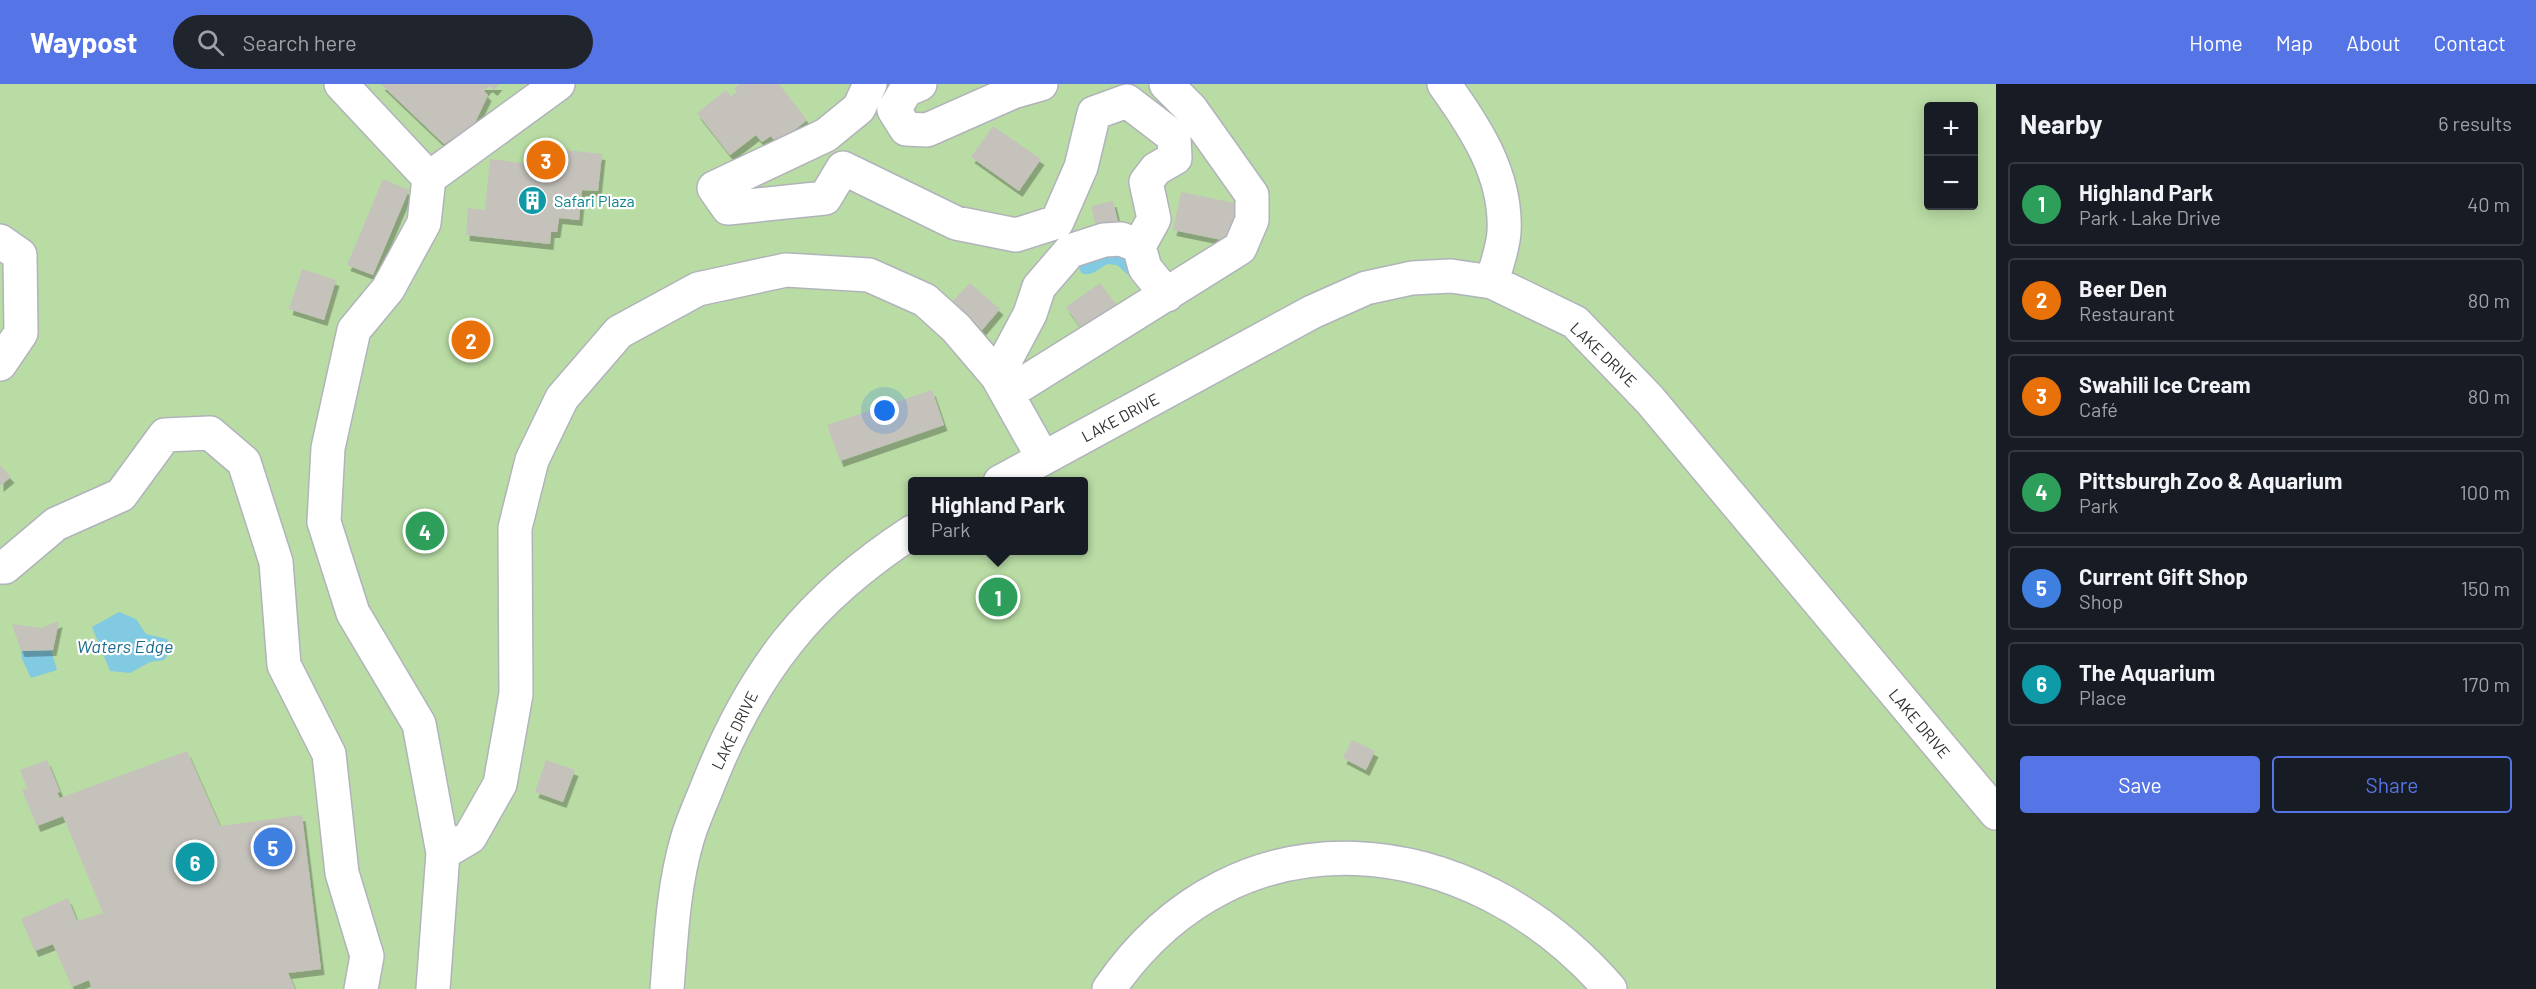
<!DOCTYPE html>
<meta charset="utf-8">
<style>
body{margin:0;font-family:Barlow,sans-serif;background:#20242c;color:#f1f3f6}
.controls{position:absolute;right:18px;top:18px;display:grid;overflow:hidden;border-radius:6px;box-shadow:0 3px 15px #0003}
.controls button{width:54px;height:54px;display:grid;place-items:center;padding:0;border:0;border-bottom:2px solid #363941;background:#171b24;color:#f1f3f6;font:30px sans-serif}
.you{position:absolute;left:885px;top:327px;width:21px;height:21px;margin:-15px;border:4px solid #fff;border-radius:50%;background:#1a73e8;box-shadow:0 0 0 9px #1a73e833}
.badge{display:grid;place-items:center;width:39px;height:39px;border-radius:50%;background:#5574e6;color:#fff;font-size:20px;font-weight:700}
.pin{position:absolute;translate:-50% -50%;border:3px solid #fff;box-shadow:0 2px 6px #0006}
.popup{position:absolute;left:908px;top:393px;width:180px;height:78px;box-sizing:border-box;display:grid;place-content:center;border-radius:6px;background:#171b24;filter:drop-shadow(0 2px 4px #0005);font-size:20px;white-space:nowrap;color:#9ea1a6}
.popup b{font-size:22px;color:#f1f3f6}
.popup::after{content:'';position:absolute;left:50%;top:100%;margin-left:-12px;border:12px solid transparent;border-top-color:#171b24}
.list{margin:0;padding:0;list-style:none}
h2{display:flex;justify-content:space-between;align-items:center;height:78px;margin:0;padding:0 24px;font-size:26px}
h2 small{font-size:20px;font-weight:400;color:#9ea1a6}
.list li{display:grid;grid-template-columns:39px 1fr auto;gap:18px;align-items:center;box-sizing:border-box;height:84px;margin:0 12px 12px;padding:0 12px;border:2px solid #363941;border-radius:6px}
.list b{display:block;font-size:22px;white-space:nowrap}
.list p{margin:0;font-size:20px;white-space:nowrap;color:#9ea1a6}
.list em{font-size:20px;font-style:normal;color:#9ea1a6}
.actions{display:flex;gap:12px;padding:18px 24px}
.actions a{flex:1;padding:14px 0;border:2px solid #5574e6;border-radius:6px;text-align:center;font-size:21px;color:#5574e6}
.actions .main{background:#5574e6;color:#fff}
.icon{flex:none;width:33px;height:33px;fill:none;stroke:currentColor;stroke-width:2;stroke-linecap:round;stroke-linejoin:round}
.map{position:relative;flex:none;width:1996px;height:905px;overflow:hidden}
header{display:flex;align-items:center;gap:36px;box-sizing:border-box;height:84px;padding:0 30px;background:#5574e6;color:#fff}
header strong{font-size:28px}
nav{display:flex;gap:33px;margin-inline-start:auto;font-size:21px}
.search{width:420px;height:54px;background:#20242c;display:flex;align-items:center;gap:15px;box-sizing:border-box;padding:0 21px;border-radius:33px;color:#9ea1a6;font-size:22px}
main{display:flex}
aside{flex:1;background:#171b24}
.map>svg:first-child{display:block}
.green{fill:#b9dca4;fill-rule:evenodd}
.water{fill:#81cae1}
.building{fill:#c5c2bc;filter:url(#shadow)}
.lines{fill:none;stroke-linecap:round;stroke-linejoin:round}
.minor-casing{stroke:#b1b3bb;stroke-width:36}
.minor{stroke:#fff;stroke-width:33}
.labels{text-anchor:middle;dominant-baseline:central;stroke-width:4.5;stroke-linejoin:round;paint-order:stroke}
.culture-label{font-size:16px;fill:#0d838f;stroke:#fff;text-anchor:start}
.street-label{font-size:16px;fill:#2d2d2d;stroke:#fff}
.water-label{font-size:18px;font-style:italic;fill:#1e6b90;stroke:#fff}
</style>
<header>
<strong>Waypost</strong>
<div class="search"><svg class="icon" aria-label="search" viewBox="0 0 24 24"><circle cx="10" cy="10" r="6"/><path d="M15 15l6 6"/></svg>Search here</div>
<nav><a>Home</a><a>Map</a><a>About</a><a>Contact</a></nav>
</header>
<main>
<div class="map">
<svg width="1996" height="905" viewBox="0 0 1996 905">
<defs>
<filter id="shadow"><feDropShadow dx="3.5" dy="6" stdDeviation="0" flood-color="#0004"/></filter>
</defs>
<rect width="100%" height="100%" fill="#ece7e1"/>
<path class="green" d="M 0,0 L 1996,0 L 1996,905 L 0,905 ZM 1928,22 L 1974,22 L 1974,122 L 1928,122 ZM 912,398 L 1084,398 L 1084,466 L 912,466 Z"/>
<path class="water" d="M 1134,170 L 1135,197 L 1117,181 L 1108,180 C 1098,184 1092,194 1081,189 L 1076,173 Z
M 119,528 L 136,535 L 146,550 L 167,555 L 172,565 L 164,576 L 150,578 L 130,589 L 110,587 L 92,543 Z
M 51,566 L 57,586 L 31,594 L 22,575 L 21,567 Z"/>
<path class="building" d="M 381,0 L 499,0 L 494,6 L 489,2 L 484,7 L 488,11 L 474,41 L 444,60 Z
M 739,0 L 779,0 L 807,36 L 777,60 L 771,52 L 762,58 L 756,51 L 730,71 L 697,29 L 726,6 L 731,12 L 737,8 L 734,4 Z
M 993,42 L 1041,75 L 1019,107 L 971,73 Z
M 539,63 L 602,70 L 598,107 L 582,106 L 579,136 L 559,134 L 557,148 L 551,148 L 550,160 L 466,151 L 468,124 L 485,126 L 490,75 L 537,81 Z
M 383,95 L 409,106 L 373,191 L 347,181 Z
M 1181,108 L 1240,120 L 1232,158 L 1173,146 Z
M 1113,117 L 1118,138 L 1096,143 L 1091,122 Z
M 302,185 L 336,196 L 324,236 L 289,225 Z
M 970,199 L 1000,225 L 982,246 L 951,219 Z
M 1100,199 L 1123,229 L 1088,254 L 1066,223 Z
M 932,306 L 944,341 L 840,377 L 827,341 Z
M 0,381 L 11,393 L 0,402 Z
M 59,537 L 53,566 L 21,567 L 12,540 L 41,544 Z
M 1352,656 L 1375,667 L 1366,686 L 1343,674 Z
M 187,667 L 220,742 L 302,731 L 321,885 L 288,889 L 295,905 L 92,905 L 89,896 L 72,903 L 53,860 L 35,867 L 21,835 L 68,814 L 77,837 L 103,829 L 63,732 L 37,742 L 22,706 L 27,704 L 20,686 L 47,676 L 60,708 L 57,709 L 60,714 Z
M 546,676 L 575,686 L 563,718 L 535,708 Z"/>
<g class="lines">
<defs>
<path id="minor" d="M 341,0 L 429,94 L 424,139 L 388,205 L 354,246 L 328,364 L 324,438 L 353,529 L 419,640 L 443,769 L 433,905
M 870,0 L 859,24 L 826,51 L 714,104 L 728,124 L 825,114 L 843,84 L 956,139 L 1016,151 L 1057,138 L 1081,83 L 1094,29 L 1127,17 L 1174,53 L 1175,74 L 1156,85 L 1146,98 L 1154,135 L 1139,162 L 1121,155 L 1104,156 L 1070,167 L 1039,203 L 1030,230 L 997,292
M 920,0 L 906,6 L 894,26 L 906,45 L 927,46 L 1013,8 L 1041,0
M 1444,0 C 1475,43 1507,91 1504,148 C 1503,165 1496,182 1492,198
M 429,94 L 558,0
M 0,157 L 20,171 L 21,249 L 0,280
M 1139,162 L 1145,184 L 1167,211
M 1008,309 L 1240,164 L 1252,136 L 1252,111 L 1191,25 L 1166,0
M 1000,398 L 1312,228 L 1366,204 L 1412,194 L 1451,192 L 1492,198 L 1575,238 L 1650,316 L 1996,729
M 0,483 L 5,483 L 56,440 L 121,411 L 165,351 L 210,349 L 244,378 L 276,478 L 284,581 L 329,670 L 342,789 L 367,872 L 361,905
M 443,769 L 470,753 L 500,700 L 516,610 L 515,444 L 532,376 L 562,314 L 619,248 L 698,205 L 786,186 L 869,191 L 925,216 L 956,244 L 997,292 L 1043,374
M 667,905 C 671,856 673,804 687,756 C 692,738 701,719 708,701 C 753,587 809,515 912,448
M 1109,905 C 1238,717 1471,745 1610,905"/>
</defs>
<use href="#minor" class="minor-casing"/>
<use href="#minor" class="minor"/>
</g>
<defs>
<symbol id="building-disc" viewBox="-11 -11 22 22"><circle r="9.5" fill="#0f9aa8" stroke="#fff"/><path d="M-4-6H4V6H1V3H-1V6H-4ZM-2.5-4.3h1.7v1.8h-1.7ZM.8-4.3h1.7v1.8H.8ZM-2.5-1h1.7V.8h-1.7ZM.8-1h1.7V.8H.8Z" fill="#fff"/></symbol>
</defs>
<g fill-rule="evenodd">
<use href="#building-disc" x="516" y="100" width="33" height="33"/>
</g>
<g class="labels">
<g class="culture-label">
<text x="554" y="116">Safari Plaza</text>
</g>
<g class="street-label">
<text transform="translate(1604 270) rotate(44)">LAKE DRIVE</text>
<text transform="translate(1120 333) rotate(-28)">LAKE DRIVE</text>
<text transform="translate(1920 639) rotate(50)">LAKE DRIVE</text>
<text transform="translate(734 646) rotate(-64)">LAKE DRIVE</text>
</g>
<g class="water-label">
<text x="125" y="562">Waters Edge</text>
</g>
</g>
</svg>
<div class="controls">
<button>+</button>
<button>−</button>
</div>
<div class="you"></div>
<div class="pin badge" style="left:998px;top:513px;background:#2e9e5b">1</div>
<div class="popup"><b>Highland Park</b>Park</div>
<div class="pin badge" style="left:471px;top:256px;background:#e8710a">2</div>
<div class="pin badge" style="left:546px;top:76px;background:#e8710a">3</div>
<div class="pin badge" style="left:425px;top:447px;background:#2e9e5b">4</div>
<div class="pin badge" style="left:273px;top:763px;background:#3f7fe0">5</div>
<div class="pin badge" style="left:195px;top:778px;background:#0f9aa8">6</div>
</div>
<aside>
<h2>Nearby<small>6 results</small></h2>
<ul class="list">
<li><span class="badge" style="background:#2e9e5b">1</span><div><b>Highland Park</b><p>Park · Lake Drive</p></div><em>40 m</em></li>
<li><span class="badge" style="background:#e8710a">2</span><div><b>Beer Den</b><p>Restaurant</p></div><em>80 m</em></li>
<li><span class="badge" style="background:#e8710a">3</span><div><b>Swahili Ice Cream</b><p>Café</p></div><em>80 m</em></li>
<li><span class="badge" style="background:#2e9e5b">4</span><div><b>Pittsburgh Zoo &amp; Aquarium</b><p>Park</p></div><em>100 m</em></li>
<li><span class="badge" style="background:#3f7fe0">5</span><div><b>Current Gift Shop</b><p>Shop</p></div><em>150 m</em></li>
<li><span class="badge" style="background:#0f9aa8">6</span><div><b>The Aquarium</b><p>Place</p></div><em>170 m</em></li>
</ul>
<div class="actions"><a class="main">Save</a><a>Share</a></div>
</aside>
</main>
